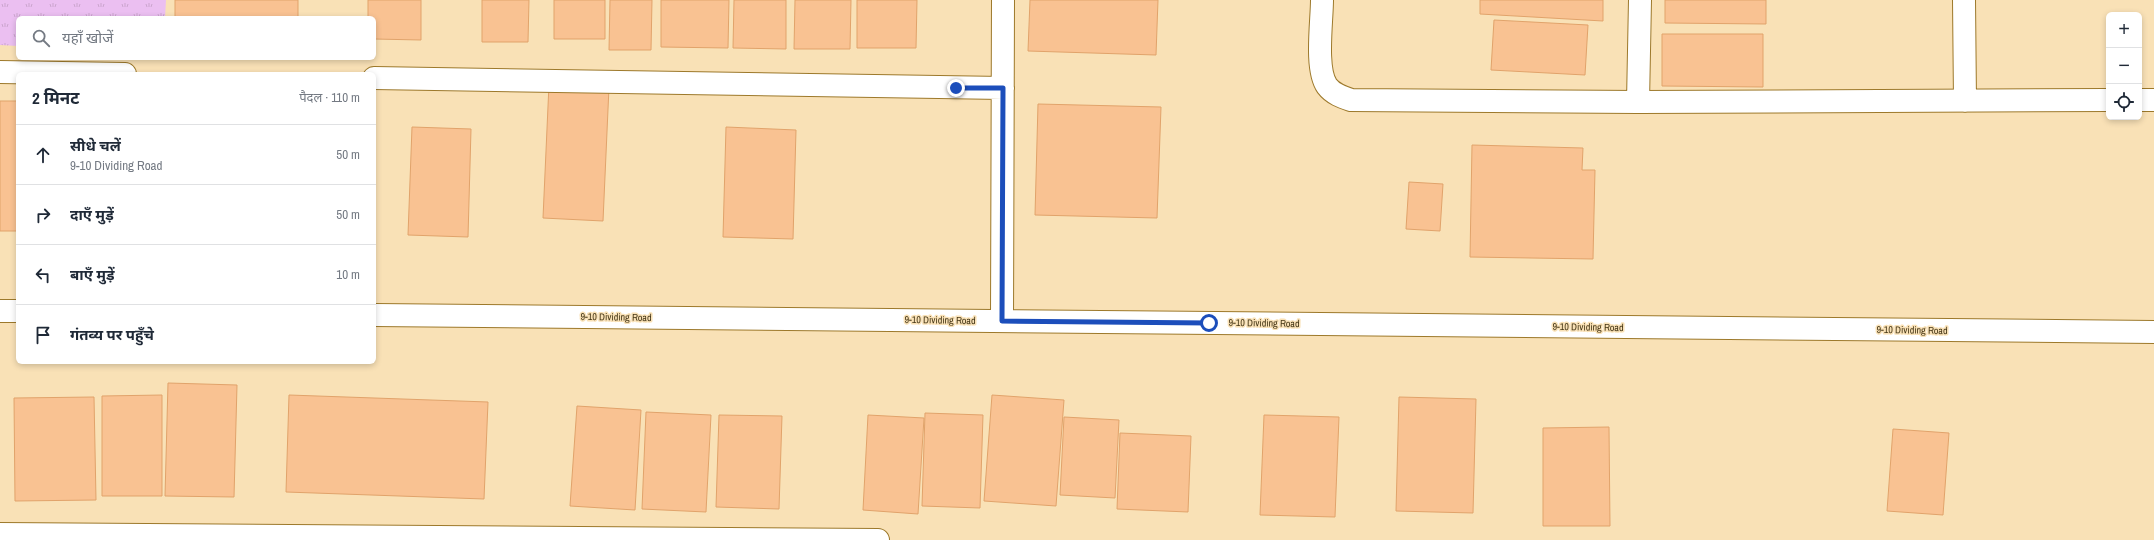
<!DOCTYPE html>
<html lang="hi">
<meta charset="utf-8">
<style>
body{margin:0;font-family:"Archivo Narrow","Noto Sans Devanagari",sans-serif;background:#f2f2f3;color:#1f2937}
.controls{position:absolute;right:12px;top:12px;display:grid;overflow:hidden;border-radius:6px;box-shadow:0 2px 6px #0003}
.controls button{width:36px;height:36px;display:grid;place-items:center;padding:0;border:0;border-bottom:1px solid #e0e1e3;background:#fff;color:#1f2937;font:20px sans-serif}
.stop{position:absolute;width:12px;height:12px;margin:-9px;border:3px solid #1c4ebb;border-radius:50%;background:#fff}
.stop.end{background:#1c4ebb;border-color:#fff;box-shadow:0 1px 4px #0008}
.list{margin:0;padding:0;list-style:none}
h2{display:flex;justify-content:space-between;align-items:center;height:52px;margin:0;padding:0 16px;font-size:17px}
h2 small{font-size:13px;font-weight:400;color:#747a83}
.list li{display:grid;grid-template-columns:26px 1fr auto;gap:12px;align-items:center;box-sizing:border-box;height:60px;padding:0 16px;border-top:1px solid #e0e1e3}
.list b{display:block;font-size:15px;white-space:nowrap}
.list p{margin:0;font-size:13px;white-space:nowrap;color:#747a83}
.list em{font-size:13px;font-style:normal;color:#747a83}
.icon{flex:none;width:22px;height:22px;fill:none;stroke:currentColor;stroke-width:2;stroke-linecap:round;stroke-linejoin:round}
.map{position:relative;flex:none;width:2154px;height:540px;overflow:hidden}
.search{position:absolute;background:#fff;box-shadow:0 2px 6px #0003;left:16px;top:16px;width:360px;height:44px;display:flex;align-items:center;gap:10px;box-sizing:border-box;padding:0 14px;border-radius:6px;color:#747a83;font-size:15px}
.panel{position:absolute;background:#fff;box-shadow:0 2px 6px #0003;left:16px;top:72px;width:360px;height:292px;border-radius:6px}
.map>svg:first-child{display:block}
.park{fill:url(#park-tufts)}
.building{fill:#f9c292;stroke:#e1a36b}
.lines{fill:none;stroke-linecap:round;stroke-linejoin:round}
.minor-casing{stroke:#9d792b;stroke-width:24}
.minor{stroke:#fff;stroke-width:22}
.route{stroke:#1c4ebb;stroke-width:5}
.labels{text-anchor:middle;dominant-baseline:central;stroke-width:3;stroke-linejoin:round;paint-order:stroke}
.street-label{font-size:10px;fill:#453616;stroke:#f9e1b6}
</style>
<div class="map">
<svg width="2154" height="540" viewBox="0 0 2154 540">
<defs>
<pattern id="park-tufts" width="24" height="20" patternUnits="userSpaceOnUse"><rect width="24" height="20" fill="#ebbff1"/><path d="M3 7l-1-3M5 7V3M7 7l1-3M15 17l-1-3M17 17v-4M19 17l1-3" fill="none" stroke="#cba5ce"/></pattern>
</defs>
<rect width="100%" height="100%" fill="#f9e1b6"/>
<path class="park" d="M 0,0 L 166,0 L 165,18 L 18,18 L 18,46 L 0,45 Z"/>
<path class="building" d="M 175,0 L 298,0 L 298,18 L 175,18 Z
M 368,0 L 421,0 L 421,40 L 374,39 L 374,18 L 368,18 Z
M 482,0 L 529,0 L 528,42 L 482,42 Z
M 554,0 L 605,0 L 605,39 L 554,39 Z
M 610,0 L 652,0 L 651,50 L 609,50 Z
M 661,0 L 729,0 L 728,48 L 661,47 Z
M 734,0 L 786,0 L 786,49 L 733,48 Z
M 795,0 L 851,0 L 850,49 L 794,49 Z
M 857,0 L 917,0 L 916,48 L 857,48 Z
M 1030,0 L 1158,0 L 1156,55 L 1028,51 Z
M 1480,0 L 1603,0 L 1603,21 L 1480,14 Z
M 1665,0 L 1766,0 L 1766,24 L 1665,23 Z
M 1494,20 L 1588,25 L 1585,75 L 1491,70 Z
M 1662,34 L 1763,34 L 1763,87 L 1662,86 Z
M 549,84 L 609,87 L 603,221 L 543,218 Z
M 0,101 L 18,101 L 18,231 L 0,231 Z
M 1038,104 L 1161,107 L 1157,218 L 1035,215 Z
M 412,127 L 471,129 L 468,237 L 408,235 Z
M 726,127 L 796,130 L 793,239 L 723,237 Z
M 1472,145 L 1583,148 L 1582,170 L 1595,170 L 1593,259 L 1470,257 Z
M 1409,182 L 1443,184 L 1440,231 L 1406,229 Z
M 168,383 L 237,385 L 234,497 L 165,496 Z
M 162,395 L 162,496 L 102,496 L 102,396 Z
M 289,395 L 488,402 L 484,499 L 286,492 Z
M 992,395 L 1064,400 L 1056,506 L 984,501 Z
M 94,397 L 96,500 L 15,501 L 14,398 Z
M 1399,397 L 1476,399 L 1473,513 L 1396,511 Z
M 577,406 L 641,410 L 635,510 L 570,506 Z
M 646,412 L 711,415 L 706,512 L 642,509 Z
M 925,413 L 983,415 L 980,508 L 922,506 Z
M 719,415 L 782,416 L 779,509 L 716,507 Z
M 868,415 L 924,418 L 918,514 L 863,510 Z
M 1264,415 L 1339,417 L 1335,517 L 1260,515 Z
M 1064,417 L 1119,420 L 1115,498 L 1060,495 Z
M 1609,427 L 1610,526 L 1543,526 L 1543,428 Z
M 1893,429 L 1949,433 L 1943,515 L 1887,511 Z
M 1120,433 L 1191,436 L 1188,512 L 1117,509 Z"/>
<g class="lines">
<defs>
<path id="minor" d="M 1322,0 C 1322,21 1315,69 1327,86 C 1333,94 1342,97 1351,100 L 1638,102 L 2109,100
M 1964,0 L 1965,101
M 0,72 L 125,74
M 374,78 L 1003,88
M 2139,100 L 2154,100
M 1638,102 L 1640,0
M 0,311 L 18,311
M 374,315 L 2154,332
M 1002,321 L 1003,0
M 0,534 L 878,540"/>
</defs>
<use href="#minor" class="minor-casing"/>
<use href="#minor" class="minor"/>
</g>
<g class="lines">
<path class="route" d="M 956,88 L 1003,88 L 1002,321 L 1209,323"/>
</g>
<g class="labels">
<g class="street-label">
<text transform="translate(616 317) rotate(1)">9-10 Dividing Road</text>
<text transform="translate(940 320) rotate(1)">9-10 Dividing Road</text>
<text transform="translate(1264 323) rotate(1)">9-10 Dividing Road</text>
<text transform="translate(1588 327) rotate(1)">9-10 Dividing Road</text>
<text transform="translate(1912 330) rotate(1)">9-10 Dividing Road</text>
</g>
</g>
</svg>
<div class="controls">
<button>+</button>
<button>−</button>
<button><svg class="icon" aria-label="locate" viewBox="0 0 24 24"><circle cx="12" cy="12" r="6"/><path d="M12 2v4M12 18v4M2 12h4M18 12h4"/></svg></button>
</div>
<div class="stop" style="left:1209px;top:323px"></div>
<div class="stop end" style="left:956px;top:88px"></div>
<div class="search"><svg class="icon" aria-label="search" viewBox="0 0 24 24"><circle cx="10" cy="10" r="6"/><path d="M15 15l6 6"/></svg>यहाँ खोजें</div>
<section class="panel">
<h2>2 मिनट<small>पैदल · 110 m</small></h2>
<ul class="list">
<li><svg class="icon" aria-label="ahead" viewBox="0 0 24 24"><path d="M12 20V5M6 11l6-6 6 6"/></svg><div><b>सीधे चलें</b><p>9-10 Dividing Road</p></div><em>50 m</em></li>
<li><svg class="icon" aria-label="right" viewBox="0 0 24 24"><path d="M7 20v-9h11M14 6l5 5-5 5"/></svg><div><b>दाएँ मुड़ें</b></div><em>50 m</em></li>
<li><svg class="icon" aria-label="left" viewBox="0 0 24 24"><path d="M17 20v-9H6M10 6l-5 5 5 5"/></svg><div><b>बाएँ मुड़ें</b></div><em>10 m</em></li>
<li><svg class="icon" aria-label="arrive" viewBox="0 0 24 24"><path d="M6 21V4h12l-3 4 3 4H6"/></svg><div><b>गंतव्य पर पहुँचे</b></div></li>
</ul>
</section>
</div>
